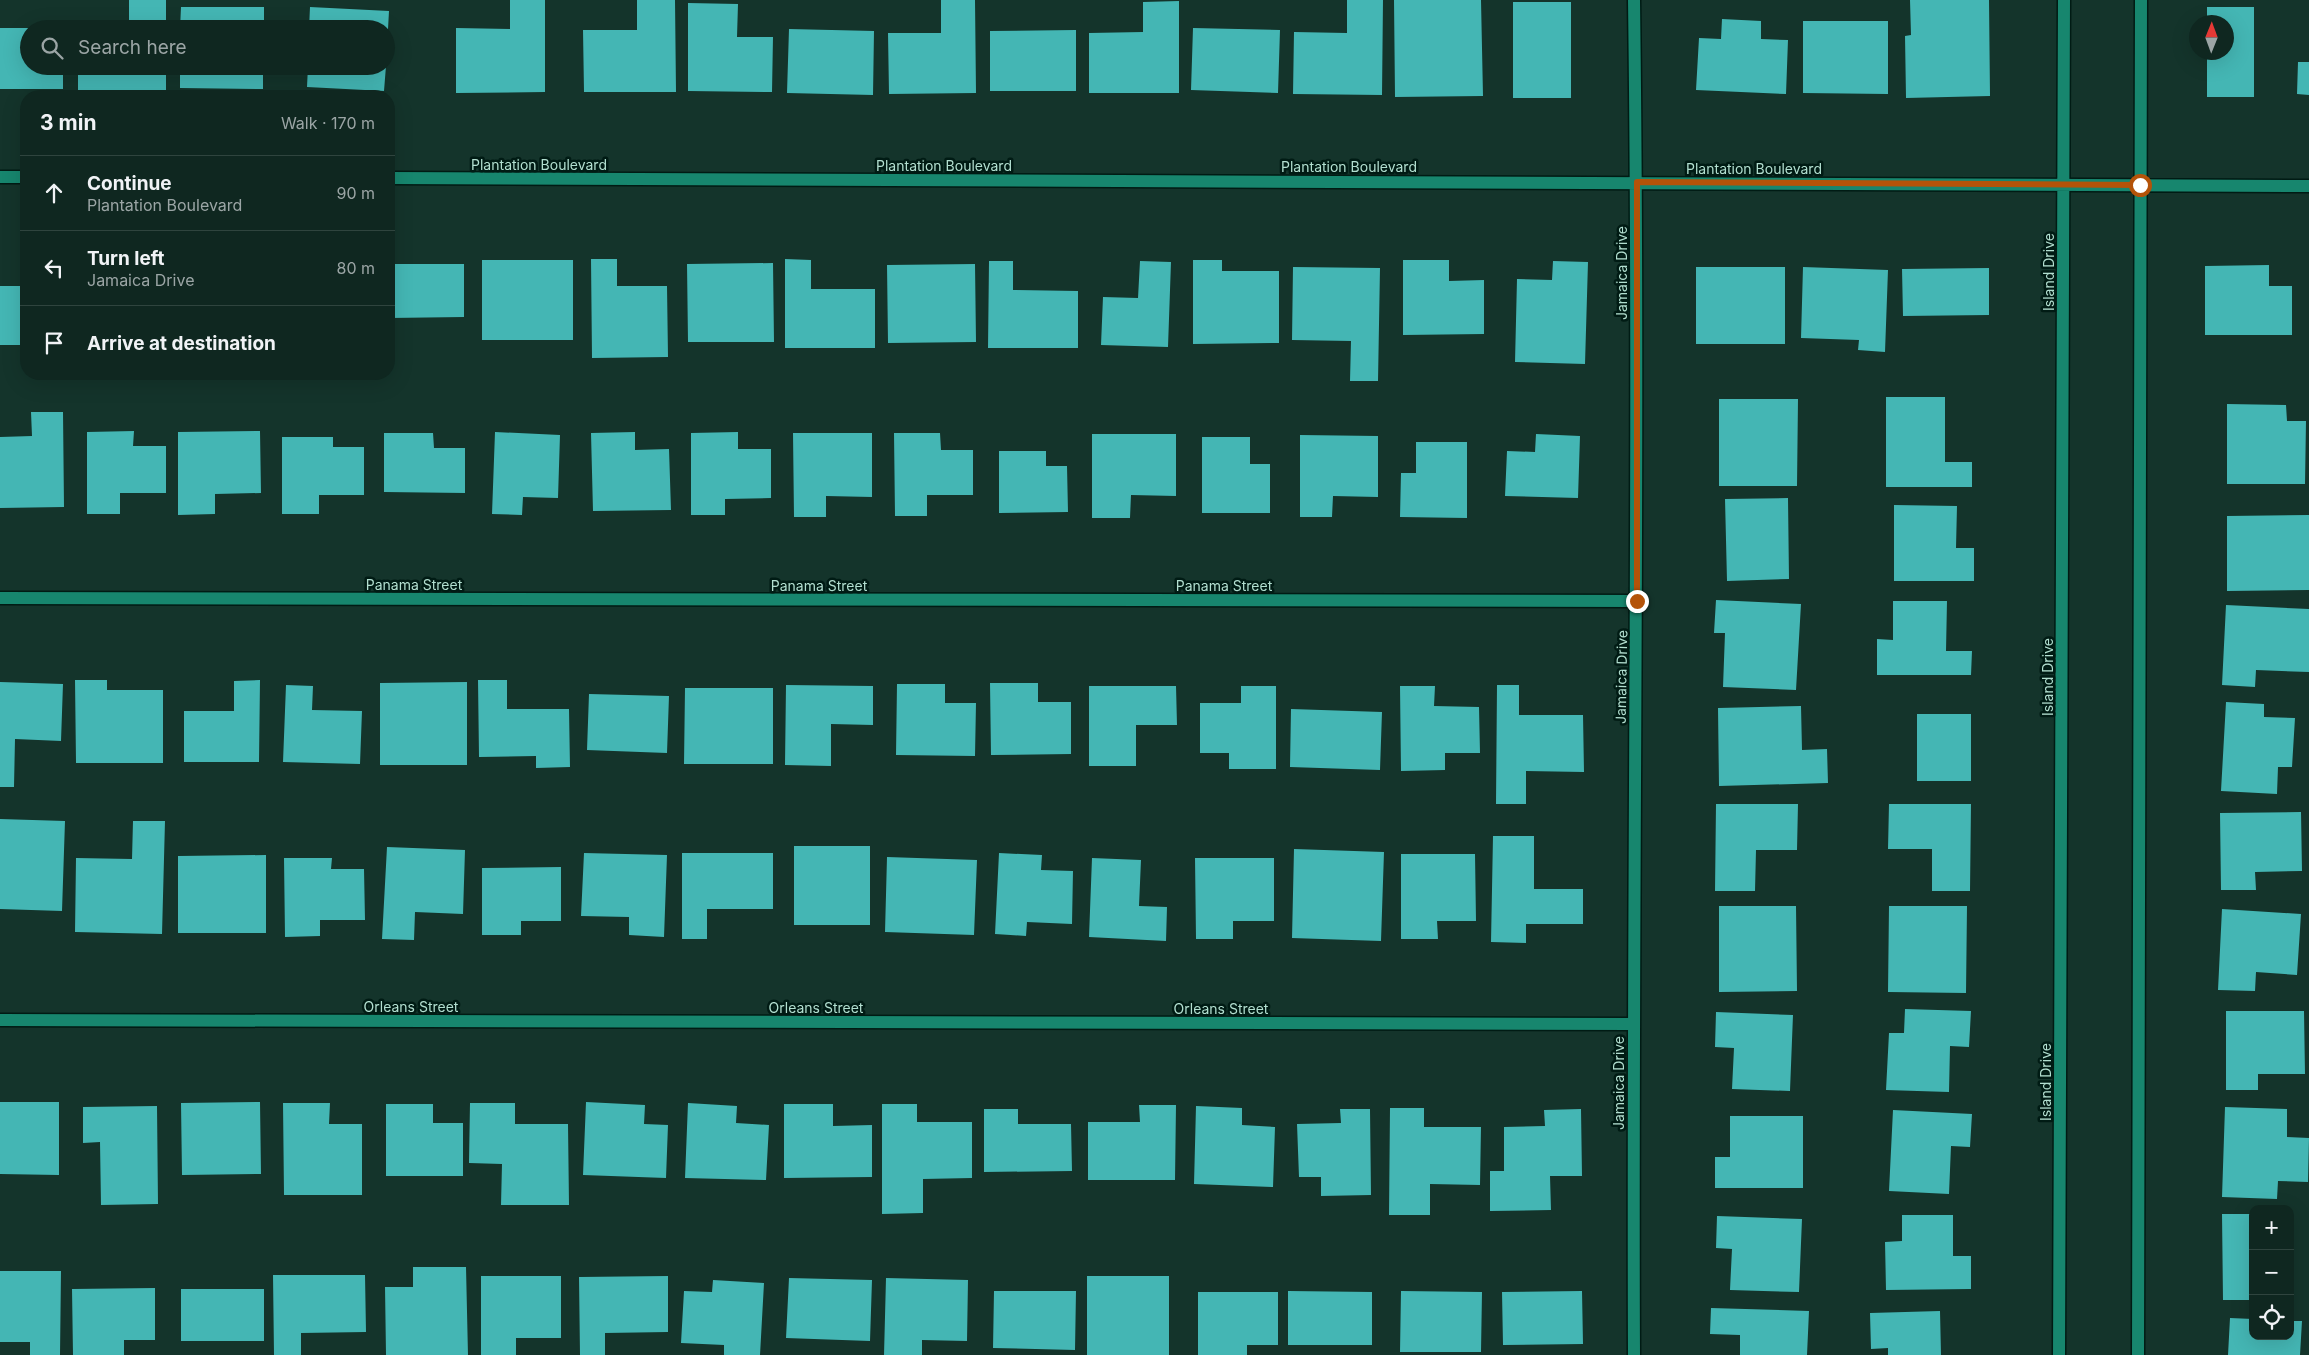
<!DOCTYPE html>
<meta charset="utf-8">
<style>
body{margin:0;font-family:Inter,sans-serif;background:#182f29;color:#f1f3f6}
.controls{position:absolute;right:15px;bottom:15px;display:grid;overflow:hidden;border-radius:10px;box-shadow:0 5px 20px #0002}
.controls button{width:45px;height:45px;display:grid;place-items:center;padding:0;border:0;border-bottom:1px solid #2f443e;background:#0f2720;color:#f1f3f6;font:25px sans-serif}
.compass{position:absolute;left:2189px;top:15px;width:45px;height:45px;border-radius:50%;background:#0f2720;box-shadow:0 5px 20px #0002;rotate:1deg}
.stop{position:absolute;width:15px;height:15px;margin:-11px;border:4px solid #b45309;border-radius:50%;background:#fff}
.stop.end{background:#b45309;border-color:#fff;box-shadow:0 1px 5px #0008}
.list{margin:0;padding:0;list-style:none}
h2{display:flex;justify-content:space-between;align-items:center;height:65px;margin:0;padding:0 20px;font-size:21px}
h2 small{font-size:16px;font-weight:400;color:#9ba5a5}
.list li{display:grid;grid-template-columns:32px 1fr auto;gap:15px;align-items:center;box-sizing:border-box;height:75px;padding:0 20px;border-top:1px solid #2f443e}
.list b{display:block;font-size:19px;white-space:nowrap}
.list p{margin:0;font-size:16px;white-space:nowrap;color:#9ba5a5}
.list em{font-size:16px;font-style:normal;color:#9ba5a5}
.icon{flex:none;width:28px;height:28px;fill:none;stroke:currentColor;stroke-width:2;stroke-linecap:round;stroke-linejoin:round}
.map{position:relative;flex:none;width:2309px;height:1355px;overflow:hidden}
.search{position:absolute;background:#0f2720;box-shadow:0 5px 20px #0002;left:20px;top:20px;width:375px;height:55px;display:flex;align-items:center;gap:12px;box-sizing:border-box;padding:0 18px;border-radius:28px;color:#9ba5a5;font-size:19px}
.panel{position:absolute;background:#0f2720;box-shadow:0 5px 20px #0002;left:20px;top:90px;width:375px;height:290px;border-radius:20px}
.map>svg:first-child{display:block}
.building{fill:#44b6b4}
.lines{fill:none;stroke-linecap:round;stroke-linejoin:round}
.minor-casing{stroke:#001b14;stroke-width:15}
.minor{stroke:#17866e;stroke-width:12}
.route{stroke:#b45309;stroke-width:6}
.labels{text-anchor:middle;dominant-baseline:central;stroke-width:5;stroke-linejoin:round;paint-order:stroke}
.street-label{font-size:14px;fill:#b2dfd0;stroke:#001b14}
</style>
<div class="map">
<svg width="2309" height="1355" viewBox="0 0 2309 1355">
<rect width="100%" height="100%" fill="#14342b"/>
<path class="building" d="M 129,0 L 166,0 L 166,29 L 129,29 Z
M 510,0 L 545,0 L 545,92 L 456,93 L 456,28 L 510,29 Z
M 637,0 L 675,0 L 676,92 L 584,92 L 583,30 L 637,30 Z
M 941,0 L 975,0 L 976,93 L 889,94 L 888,33 L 941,33 Z
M 1347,0 L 1383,0 L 1382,95 L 1293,94 L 1294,32 L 1347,33 Z
M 1394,0 L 1481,0 L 1483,96 L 1395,97 Z
M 1910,0 L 1989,0 L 1990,96 L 1906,98 L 1905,36 L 1911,35 Z
M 1179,1 L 1179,93 L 1089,93 L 1089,33 L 1143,32 L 1143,2 Z
M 1513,2 L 1571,2 L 1571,98 L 1513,98 Z
M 688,3 L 738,4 L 737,37 L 773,37 L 772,92 L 688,91 Z
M 181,7 L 264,7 L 264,29 L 180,29 Z
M 310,7 L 389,11 L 388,29 L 309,29 Z
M 2207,7 L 2254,7 L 2254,97 L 2207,97 L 2207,52 L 2226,52 L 2226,22 L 2207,22 Z
M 1722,19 L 1761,21 L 1761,39 L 1788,40 L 1786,94 L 1696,90 L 1699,38 L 1721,39 Z
M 1803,21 L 1888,21 L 1888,94 L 1803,93 Z
M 0,28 L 29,28 L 29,66 L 63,66 L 63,89 L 0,89 Z
M 1193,28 L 1280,30 L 1278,93 L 1191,90 Z
M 789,29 L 874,31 L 873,95 L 787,93 Z
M 1076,30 L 1076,91 L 990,91 L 990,31 Z
M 2298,62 L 2309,62 L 2309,95 L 2297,94 Z
M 78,66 L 166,66 L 166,91 L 78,92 Z
M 180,66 L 263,66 L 263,89 L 180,88 Z
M 308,66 L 386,66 L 384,91 L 307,87 Z
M 591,259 L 617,259 L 617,286 L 667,286 L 668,357 L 592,358 Z
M 785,259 L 811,260 L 811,289 L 875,289 L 875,348 L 785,348 Z
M 482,260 L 573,260 L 573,340 L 482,340 Z
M 1193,260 L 1222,260 L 1222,271 L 1279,271 L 1279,343 L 1193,344 Z
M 1403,260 L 1449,260 L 1449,281 L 1484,280 L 1484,334 L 1403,335 Z
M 989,261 L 1013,261 L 1013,290 L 1078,291 L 1078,348 L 988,348 Z
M 1140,261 L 1171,262 L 1168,347 L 1101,345 L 1103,297 L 1138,298 Z
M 1553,261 L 1588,262 L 1585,364 L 1515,362 L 1517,279 L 1552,280 Z
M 773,263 L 774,342 L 688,342 L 687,264 Z
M 389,264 L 464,264 L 464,317 L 389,318 Z
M 975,264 L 976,342 L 888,343 L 887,265 Z
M 2269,265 L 2269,286 L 2292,286 L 2292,335 L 2205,335 L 2205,266 Z
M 1293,267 L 1380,268 L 1378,381 L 1350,381 L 1351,341 L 1292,340 Z
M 1696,267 L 1785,267 L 1785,344 L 1696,344 Z
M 1803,267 L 1888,270 L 1885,352 L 1858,350 L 1859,340 L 1801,338 Z
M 1989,268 L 1989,315 L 1903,316 L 1902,269 Z
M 0,286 L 26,286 L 26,345 L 0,345 Z
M 1886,397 L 1945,397 L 1945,462 L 1972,462 L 1972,487 L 1886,487 Z
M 1719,399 L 1798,399 L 1797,486 L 1719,486 Z
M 2227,404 L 2286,405 L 2287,421 L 2306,421 L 2305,484 L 2227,484 Z
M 31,412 L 63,412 L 64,507 L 0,508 L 0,437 L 32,436 Z
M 134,431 L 133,446 L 166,446 L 166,493 L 120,493 L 120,514 L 87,514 L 87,432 Z
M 260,431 L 261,493 L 215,494 L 215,514 L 178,515 L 178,432 Z
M 495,432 L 560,435 L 558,498 L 523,497 L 522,515 L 492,514 Z
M 635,432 L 635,450 L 669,449 L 671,510 L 593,511 L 591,433 Z
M 738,432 L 738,449 L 771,449 L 771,498 L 725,499 L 725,515 L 691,515 L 691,433 Z
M 384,433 L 433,433 L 434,448 L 465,448 L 465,493 L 384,492 Z
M 793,433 L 872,433 L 872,497 L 826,496 L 826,517 L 794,517 Z
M 894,433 L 940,433 L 941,450 L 973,450 L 973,495 L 927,495 L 927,516 L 895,516 Z
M 1092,434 L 1176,434 L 1176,496 L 1131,495 L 1130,518 L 1092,518 Z
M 1536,434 L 1580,436 L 1578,498 L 1505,496 L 1507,451 L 1535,452 Z
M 1300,435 L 1378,436 L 1378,497 L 1333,496 L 1332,517 L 1300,517 Z
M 282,437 L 333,437 L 333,447 L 364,447 L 364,495 L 319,495 L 319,514 L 282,514 Z
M 1202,437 L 1250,437 L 1250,464 L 1270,464 L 1270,513 L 1202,513 Z
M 1416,442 L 1467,442 L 1467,518 L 1400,517 L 1401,473 L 1416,473 Z
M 999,451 L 1046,451 L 1046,466 L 1067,466 L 1068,512 L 999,513 Z
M 1788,498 L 1789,579 L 1727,581 L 1725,499 Z
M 1894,505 L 1957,506 L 1956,548 L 1974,548 L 1974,581 L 1894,581 Z
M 2309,515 L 2309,590 L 2227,591 L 2227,516 Z
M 1716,600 L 1801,604 L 1796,690 L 1723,687 L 1725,633 L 1714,633 Z
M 1893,601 L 1947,601 L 1946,651 L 1972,651 L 1971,675 L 1877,675 L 1877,639 L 1893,640 Z
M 2226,605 L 2309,609 L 2309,672 L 2256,670 L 2255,687 L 2222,685 Z
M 75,680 L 107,680 L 107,690 L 163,690 L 163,763 L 76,763 Z
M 260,680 L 259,762 L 184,762 L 184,711 L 234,711 L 234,681 Z
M 478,680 L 507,680 L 507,709 L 569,709 L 570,767 L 536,768 L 536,756 L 479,757 Z
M 0,682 L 63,684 L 61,741 L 15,739 L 14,787 L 0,787 Z
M 467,682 L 467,765 L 380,765 L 380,683 Z
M 990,683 L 1038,683 L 1038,702 L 1071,702 L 1071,754 L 991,755 Z
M 897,684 L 945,684 L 945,703 L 976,703 L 975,756 L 896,755 Z
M 286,685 L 313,686 L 312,710 L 362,711 L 360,764 L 283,762 Z
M 786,685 L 873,686 L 873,725 L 831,724 L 831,766 L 785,765 Z
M 1497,685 L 1519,685 L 1519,715 L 1583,715 L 1584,772 L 1526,771 L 1526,804 L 1496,804 Z
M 1089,686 L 1176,686 L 1177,725 L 1136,725 L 1136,766 L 1089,766 Z
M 1241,686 L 1276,686 L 1276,769 L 1229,769 L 1229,753 L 1200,753 L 1200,703 L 1241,703 Z
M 1400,686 L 1435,686 L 1434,706 L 1479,707 L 1480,753 L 1445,753 L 1445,770 L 1401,771 Z
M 685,688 L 773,688 L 773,764 L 684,764 Z
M 589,694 L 669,696 L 667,753 L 587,750 Z
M 2226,702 L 2264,704 L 2264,717 L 2295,718 L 2292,767 L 2278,767 L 2277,794 L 2221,791 Z
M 1801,706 L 1802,750 L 1827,749 L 1828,783 L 1719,786 L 1718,708 Z
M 1291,709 L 1382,712 L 1380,770 L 1290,767 Z
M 1917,714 L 1971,714 L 1971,781 L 1917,781 Z
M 1716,804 L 1798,804 L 1797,850 L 1756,850 L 1755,891 L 1715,891 Z
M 1889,804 L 1971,804 L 1970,891 L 1932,891 L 1932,849 L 1888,849 Z
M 2301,812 L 2302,871 L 2255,872 L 2256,890 L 2221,890 L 2220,813 Z
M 0,819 L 65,821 L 62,911 L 0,909 Z
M 133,821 L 165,821 L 162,934 L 75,932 L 76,858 L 132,859 Z
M 1493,836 L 1534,836 L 1534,889 L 1583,889 L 1583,924 L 1526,924 L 1526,943 L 1491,942 Z
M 794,846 L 870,846 L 870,925 L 794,925 Z
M 387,847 L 465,850 L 463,914 L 415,912 L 414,940 L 382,939 Z
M 1294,849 L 1384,852 L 1381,941 L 1292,938 Z
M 584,853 L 667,855 L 664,937 L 629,935 L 629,917 L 581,916 Z
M 682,853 L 773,853 L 773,909 L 707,909 L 707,939 L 682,939 Z
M 999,853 L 1042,855 L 1041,870 L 1073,871 L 1072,924 L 1027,922 L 1026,936 L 995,934 Z
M 1401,854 L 1475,854 L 1476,921 L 1437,921 L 1438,939 L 1401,939 Z
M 266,855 L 266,933 L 178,933 L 178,856 Z
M 887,857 L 977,860 L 974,935 L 885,932 Z
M 284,858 L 332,858 L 331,869 L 364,869 L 365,920 L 320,920 L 320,936 L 285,937 Z
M 1092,858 L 1141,860 L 1139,906 L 1167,907 L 1166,941 L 1089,937 Z
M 1195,858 L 1274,858 L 1274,921 L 1233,921 L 1233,939 L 1196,939 Z
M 561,867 L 561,921 L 521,921 L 521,935 L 482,935 L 482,868 Z
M 1719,906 L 1796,906 L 1797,991 L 1719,992 Z
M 1889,906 L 1967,906 L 1966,993 L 1888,992 Z
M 2222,909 L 2301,914 L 2297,975 L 2256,972 L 2255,991 L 2218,990 Z
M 1905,1009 L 1971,1011 L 1969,1047 L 1950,1046 L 1949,1092 L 1886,1090 L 1889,1033 L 1904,1033 Z
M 2226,1011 L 2304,1011 L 2305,1074 L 2258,1074 L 2258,1090 L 2226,1090 Z
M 1716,1012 L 1793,1015 L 1790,1091 L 1732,1089 L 1734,1048 L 1715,1047 Z
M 0,1102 L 59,1102 L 59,1175 L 0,1174 Z
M 260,1102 L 261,1174 L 182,1175 L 181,1103 Z
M 586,1102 L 645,1105 L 644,1124 L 668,1125 L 666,1178 L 583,1175 Z
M 283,1103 L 330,1103 L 329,1124 L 362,1124 L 362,1195 L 284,1195 Z
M 470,1103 L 515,1103 L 515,1124 L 568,1124 L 569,1205 L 501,1205 L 502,1164 L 469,1163 Z
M 688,1103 L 737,1106 L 736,1123 L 769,1125 L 766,1180 L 685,1178 Z
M 386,1104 L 433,1104 L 433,1123 L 463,1123 L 463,1176 L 386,1176 Z
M 784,1104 L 833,1104 L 833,1126 L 872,1125 L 872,1177 L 784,1178 Z
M 882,1104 L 917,1104 L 917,1122 L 972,1122 L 972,1178 L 923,1179 L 923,1213 L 882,1214 Z
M 1139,1105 L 1176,1105 L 1175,1180 L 1088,1180 L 1088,1122 L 1140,1122 Z
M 157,1106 L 158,1204 L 101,1205 L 100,1142 L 83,1143 L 83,1107 Z
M 1196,1106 L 1242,1108 L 1242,1125 L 1275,1127 L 1273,1187 L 1194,1184 Z
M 2225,1107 L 2287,1109 L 2287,1137 L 2309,1138 L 2308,1182 L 2278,1181 L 2277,1199 L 2222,1197 Z
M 1390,1108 L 1424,1108 L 1424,1127 L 1481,1127 L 1480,1185 L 1430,1184 L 1430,1215 L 1389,1215 Z
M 984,1109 L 1018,1109 L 1018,1124 L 1071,1124 L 1072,1171 L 984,1172 Z
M 1340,1109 L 1370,1109 L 1371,1195 L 1321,1196 L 1321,1177 L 1299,1177 L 1297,1124 L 1341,1123 Z
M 1581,1109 L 1582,1176 L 1550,1176 L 1551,1210 L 1490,1211 L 1490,1171 L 1504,1171 L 1504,1127 L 1545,1126 L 1544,1110 Z
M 1893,1110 L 1972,1114 L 1970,1147 L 1951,1146 L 1949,1194 L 1889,1191 Z
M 1730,1116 L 1803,1116 L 1803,1188 L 1715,1188 L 1715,1157 L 1730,1157 Z
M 2222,1214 L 2253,1214 L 2253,1300 L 2223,1300 Z
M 1902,1215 L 1953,1215 L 1953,1256 L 1971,1256 L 1971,1289 L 1886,1290 L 1885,1242 L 1902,1241 Z
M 1717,1216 L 1802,1219 L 1799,1292 L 1730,1290 L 1732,1249 L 1716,1248 Z
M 413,1267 L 466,1267 L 468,1355 L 386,1355 L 385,1287 L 413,1287 Z
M 0,1271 L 61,1271 L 60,1355 L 30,1355 L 30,1342 L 0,1342 Z
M 273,1275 L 365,1275 L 366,1332 L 301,1333 L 301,1355 L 274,1355 Z
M 481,1276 L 561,1276 L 561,1338 L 516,1338 L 516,1355 L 481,1355 Z
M 668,1276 L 668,1332 L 605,1333 L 605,1355 L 580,1355 L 579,1277 Z
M 1087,1276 L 1169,1276 L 1169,1355 L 1087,1355 Z
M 789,1278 L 872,1280 L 870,1341 L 786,1338 Z
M 886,1278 L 968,1280 L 967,1341 L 922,1340 L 922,1355 L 884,1355 Z
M 713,1280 L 764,1283 L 760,1355 L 724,1355 L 724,1345 L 681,1343 L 684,1291 L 712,1292 Z
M 155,1288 L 155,1340 L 124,1340 L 124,1355 L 73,1355 L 72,1289 Z
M 181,1289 L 264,1289 L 264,1341 L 181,1341 Z
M 994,1291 L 1076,1291 L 1075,1350 L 993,1348 Z
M 1288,1291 L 1372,1292 L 1372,1345 L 1288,1345 Z
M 1401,1291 L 1482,1292 L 1481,1352 L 1400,1352 Z
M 1582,1291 L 1583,1344 L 1503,1345 L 1502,1292 Z
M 1198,1292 L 1278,1292 L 1278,1345 L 1247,1345 L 1247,1355 L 1198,1355 Z
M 1711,1308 L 1809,1311 L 1807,1355 L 1740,1355 L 1740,1335 L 1710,1334 Z
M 1940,1311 L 1941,1355 L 1888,1355 L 1888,1348 L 1871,1349 L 1870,1313 Z
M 2230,1318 L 2253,1319 L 2253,1336 L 2290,1336 L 2290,1321 L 2302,1321 L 2300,1355 L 2228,1355 Z"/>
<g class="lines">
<defs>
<path id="minor" d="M 0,177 L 26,177
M 389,178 L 2309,186
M 0,598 L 1637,601
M 0,1020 L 1632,1024
M 1634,1355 C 1632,903 1640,452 1634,0
M 2059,1355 L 2064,0
M 2138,1355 L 2141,0"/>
</defs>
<use href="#minor" class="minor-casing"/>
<use href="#minor" class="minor"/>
</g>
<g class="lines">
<path class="route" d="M 1637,601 L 1637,182 L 2140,185"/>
</g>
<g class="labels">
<g class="street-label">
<text x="539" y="164">Plantation Boulevard</text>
<text x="944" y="165">Plantation Boulevard</text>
<text x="1349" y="166">Plantation Boulevard</text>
<text x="1754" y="168">Plantation Boulevard</text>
<text transform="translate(2048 272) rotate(-90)">Island Drive</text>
<text transform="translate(1621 273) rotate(-90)">Jamaica Drive</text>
<text x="414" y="584">Panama Street</text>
<text x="819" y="585">Panama Street</text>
<text x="1224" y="585">Panama Street</text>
<text transform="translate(1621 677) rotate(-89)">Jamaica Drive</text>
<text transform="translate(2047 677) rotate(-90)">Island Drive</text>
<text x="411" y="1006">Orleans Street</text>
<text x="816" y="1007">Orleans Street</text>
<text x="1221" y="1008">Orleans Street</text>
<text transform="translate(2045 1082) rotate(-90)">Island Drive</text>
<text transform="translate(1618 1083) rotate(-90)">Jamaica Drive</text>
</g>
</g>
</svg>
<div class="controls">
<button>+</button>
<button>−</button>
<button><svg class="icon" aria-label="locate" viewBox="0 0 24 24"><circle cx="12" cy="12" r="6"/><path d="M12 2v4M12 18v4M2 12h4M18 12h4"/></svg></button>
</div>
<svg class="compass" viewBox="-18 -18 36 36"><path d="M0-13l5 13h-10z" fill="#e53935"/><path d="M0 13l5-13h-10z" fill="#9ba5a5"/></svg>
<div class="stop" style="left:2140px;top:185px"></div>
<div class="stop end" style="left:1637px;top:601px"></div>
<div class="search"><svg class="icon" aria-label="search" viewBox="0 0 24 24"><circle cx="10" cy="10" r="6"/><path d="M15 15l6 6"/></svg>Search here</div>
<section class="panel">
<h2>3 min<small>Walk · 170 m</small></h2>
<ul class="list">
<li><svg class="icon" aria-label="ahead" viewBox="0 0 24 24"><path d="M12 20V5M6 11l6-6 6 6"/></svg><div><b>Continue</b><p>Plantation Boulevard</p></div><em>90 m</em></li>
<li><svg class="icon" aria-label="left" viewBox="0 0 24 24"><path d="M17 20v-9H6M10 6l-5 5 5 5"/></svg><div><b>Turn left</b><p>Jamaica Drive</p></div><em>80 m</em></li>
<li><svg class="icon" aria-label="arrive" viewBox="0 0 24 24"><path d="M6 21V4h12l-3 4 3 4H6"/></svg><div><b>Arrive at destination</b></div></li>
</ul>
</section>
</div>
